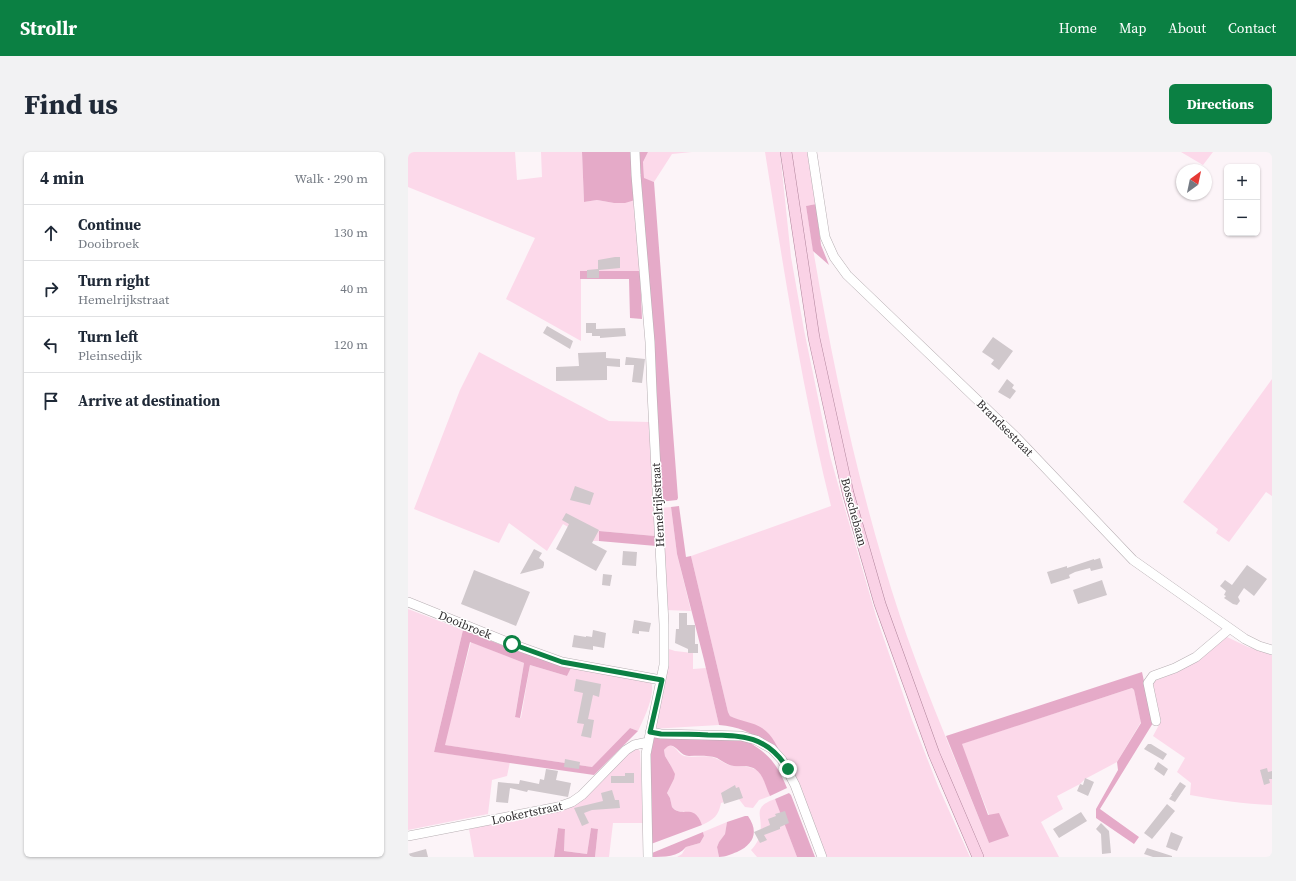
<!DOCTYPE html>
<meta charset="utf-8">
<style>
body{margin:0;font-family:"Source Serif 4",serif;background:#f2f2f3;color:#1f2937}
.controls{position:absolute;right:12px;top:12px;display:grid;overflow:hidden;border-radius:6px;box-shadow:0 1px 3px #0004}
.controls button{width:36px;height:36px;display:grid;place-items:center;padding:0;border:0;border-bottom:1px solid #e0e1e3;background:#fff;color:#1f2937;font:20px sans-serif}
.compass{position:absolute;left:768px;top:12px;width:36px;height:36px;border-radius:50%;background:#fff;box-shadow:0 1px 3px #0004;rotate:33deg}
.stop{position:absolute;width:12px;height:12px;margin:-9px;border:3px solid #0b8043;border-radius:50%;background:#fff}
.stop.end{background:#0b8043;border-color:#fff;box-shadow:0 1px 4px #0008}
.list{margin:0;padding:0;list-style:none}
h2{display:flex;justify-content:space-between;align-items:center;height:52px;margin:0;padding:0 16px;font-size:17px}
h2 small{font-size:13px;font-weight:400;color:#747a83}
.list li{display:grid;grid-template-columns:26px 1fr auto;gap:12px;align-items:center;box-sizing:border-box;height:56px;padding:0 16px;border-top:1px solid #e0e1e3}
.list b{display:block;font-size:15px;white-space:nowrap}
.list p{margin:0;font-size:13px;white-space:nowrap;color:#747a83}
.list em{font-size:13px;font-style:normal;color:#747a83}
.icon{flex:none;width:22px;height:22px;fill:none;stroke:currentColor;stroke-width:2;stroke-linecap:round;stroke-linejoin:round}
.map{position:relative;flex:none;width:864px;height:705px;overflow:hidden;border-radius:6px}
header{display:flex;align-items:center;gap:24px;box-sizing:border-box;height:56px;padding:0 20px;background:#0b8043;color:#fff}
header strong{font-size:19px}
nav{display:flex;gap:22px;margin-inline-start:auto;font-size:14px}
.intro{display:flex;align-items:center;justify-content:space-between;box-sizing:border-box;height:96px;padding:0 24px}
h1{margin:0;font-size:28px}
.button{padding:10px 18px;border-radius:6px;background:#0b8043;color:#fff;font-size:14px;font-weight:700}
main{display:flex;gap:24px;padding:0 24px}
aside{flex:1;background:#fff;border-radius:6px;box-shadow:0 1px 3px #0004}
.map>svg:first-child{display:block}
.green{fill:#fcd9ea}
.forest{fill:#e5aac8}
.building{fill:#d0c8cc}
.lines{fill:none;stroke-linecap:round;stroke-linejoin:round}
.minor-casing{stroke:#b7afb3;stroke-width:10}
.major-casing{stroke:#b1859c;stroke-width:12}
.minor{stroke:#fff;stroke-width:9}
.major{stroke:#fad2e6;stroke-width:11}
.route{stroke:#0b8043;stroke-width:5}
.labels{text-anchor:middle;dominant-baseline:central;stroke-width:3;stroke-linejoin:round;paint-order:stroke}
.street-label{font-size:12px;fill:#312e30;stroke:#fff}
</style>
<header>
<strong>Strollr</strong>
<nav><a>Home</a><a>Map</a><a>About</a><a>Contact</a></nav>
</header>
<div class="intro"><h1>Find us</h1><a class="button">Directions</a></div>
<main>
<aside>
<h2>4 min<small>Walk · 290 m</small></h2>
<ul class="list">
<li><svg class="icon" aria-label="ahead" viewBox="0 0 24 24"><path d="M12 20V5M6 11l6-6 6 6"/></svg><div><b>Continue</b><p>Dooibroek</p></div><em>130 m</em></li>
<li><svg class="icon" aria-label="right" viewBox="0 0 24 24"><path d="M7 20v-9h11M14 6l5 5-5 5"/></svg><div><b>Turn right</b><p>Hemelrijkstraat</p></div><em>40 m</em></li>
<li><svg class="icon" aria-label="left" viewBox="0 0 24 24"><path d="M17 20v-9H6M10 6l-5 5 5 5"/></svg><div><b>Turn left</b><p>Pleinsedijk</p></div><em>120 m</em></li>
<li><svg class="icon" aria-label="arrive" viewBox="0 0 24 24"><path d="M6 21V4h12l-3 4 3 4H6"/></svg><div><b>Arrive at destination</b></div></li>
</ul>
</aside>
<div class="map">
<svg width="864" height="705" viewBox="0 0 864 705">
<rect width="100%" height="100%" fill="#fcf4f8"/>
<path class="green" d="M 0,0 L 107,0 L 109,28 L 134,25 L 133,0 L 174,0 L 176,50 L 189,48 L 206,51 L 227,48 L 232,119 L 173,119 L 173,189 L 98,147 L 127,86 L 0,35 Z
M 240,0 L 284,0 L 264,2 L 246,30 L 236,27 L 235,10 Z
M 357,0 L 372,0 L 383,105 L 396,178 L 422,304 L 437,357 L 468,464 L 504,568 L 530,634 L 562,705 L 415,705 L 376,612 L 332,569 L 322,564 L 320,560 L 283,404 L 423,354 C 394,237 376,119 357,0 Z
M 382,0 L 402,0 L 408,52 L 398,54 C 420,192 448,331 492,464 C 518,541 551,616 581,691 L 581,663 L 553,592 L 724,536 L 726,538 L 733,570 L 709,610 L 677,627 L 672,632 L 649,644 L 655,657 L 633,670 L 651,705 L 572,705 L 558,674 L 468,429 L 419,239 Z
M 773,0 L 805,0 L 795,13 Z
M 71,200 L 201,269 L 241,270 L 247,384 L 191,379 L 191,389 L 184,389 L 155,372 L 139,399 L 101,371 L 91,391 L 6,357 L 52,238 Z
M 864,227 L 864,344 L 858,340 L 821,390 L 808,381 L 810,377 L 775,350 Z
M 263,355 L 269,402 L 283,459 L 257,458 L 252,356 Z
M 0,457 L 55,478 L 26,600 L 102,610 L 99,624 L 84,628 L 80,662 L 0,678 Z
M 819,485 L 840,495 L 864,502 L 864,653 C 836,652 809,648 782,643 L 783,631 L 769,620 L 777,606 L 745,584 L 752,571 L 744,530 L 771,519 L 787,510 L 816,486 Z
M 63,490 L 116,511 L 107,564 L 113,566 L 122,513 L 159,524 L 163,516 L 243,530 C 248,541 236,567 231,577 L 230,579 L 222,576 L 184,615 L 36,593 Z
M 258,496 L 267,499 L 285,501 L 285,517 L 298,516 L 311,573 L 243,577 Z
M 262,593 C 270,596 270,602 276,604 C 285,606 295,603 304,605 C 310,606 315,611 321,613 C 331,616 344,612 352,621 C 357,627 359,637 362,644 L 351,648 L 345,656 L 337,655 L 330,646 L 313,651 C 310,665 306,667 294,673 C 287,652 273,666 264,655 L 262,646 L 259,641 L 266,627 L 263,614 L 257,604 L 256,598 L 259,594 Z
M 229,596 L 232,599 L 235,671 L 205,671 L 201,705 L 187,705 L 190,677 L 183,676 L 179,702 L 156,699 L 157,677 L 150,676 L 146,705 L 66,705 L 61,677 L 160,655 L 222,598 Z
M 367,647 L 369,651 L 389,705 L 349,705 L 343,698 C 347,694 351,688 352,682 C 356,663 342,656 367,647 Z
M 319,670 L 317,682 L 311,690 L 309,695 L 311,705 L 269,705 L 274,702 L 278,695 L 292,691 L 296,684 L 295,680 Z"/>
<path class="forest" d="M 174,0 L 223,0 L 227,48 L 217,51 L 206,51 L 189,48 L 176,50 Z
M 231,0 L 240,0 L 235,10 L 236,26 L 246,30 L 270,346 L 269,348 L 251,350 Z
M 408,52 L 413,93 L 421,113 L 405,99 L 398,54 Z
M 172,119 L 232,119 L 234,167 L 222,166 L 221,127 L 172,127 Z
M 271,354 L 278,405 L 283,404 L 320,560 L 322,564 C 332,569 345,570 354,576 C 365,583 370,596 375,607 C 355,588 340,575 311,573 L 296,508 L 269,402 L 263,355 Z
M 191,379 L 247,384 L 248,394 L 191,389 Z
M 55,478 L 109,499 L 163,516 L 159,524 L 122,513 L 112,566 L 107,565 L 116,511 L 62,490 L 37,593 L 184,615 L 222,576 L 230,579 L 186,623 L 26,600 Z
M 734,520 L 745,571 L 692,657 L 731,685 L 726,692 L 688,666 L 688,657 L 710,618 L 709,610 L 733,571 L 726,538 L 724,536 L 554,592 L 580,663 L 591,661 L 601,684 L 581,691 L 538,584 Z
M 326,582 C 355,597 367,606 379,636 L 362,644 C 357,634 356,623 347,617 C 341,613 332,615 326,614 C 319,613 314,609 309,606 C 300,603 289,604 281,604 C 270,604 266,585 256,598 L 257,604 L 263,614 L 267,622 L 266,627 L 259,641 L 262,646 L 264,655 C 274,667 286,650 294,673 L 243,692 L 240,583 Z
M 381,641 L 383,643 L 407,705 L 389,705 L 367,647 Z
M 337,664 L 340,664 C 351,680 346,692 329,700 C 323,702 318,705 311,705 L 309,695 L 311,690 L 317,682 L 319,670 Z
M 150,676 L 157,677 L 156,699 L 179,702 L 183,676 L 190,677 L 187,705 L 146,705 Z
M 295,680 L 296,684 L 292,691 L 278,695 C 270,705 257,705 242,705 L 244,701 Z"/>
<path class="building" d="M 207,105 L 212,105 L 212,116 L 191,118 L 191,126 L 179,126 L 179,118 L 190,117 L 190,108 Z
M 178,171 L 188,171 L 188,177 L 217,176 L 218,184 L 192,186 L 192,184 L 184,184 L 184,181 L 178,181 Z
M 139,174 L 165,189 L 162,197 L 135,181 Z
M 585,185 L 605,199 L 591,218 L 583,212 L 586,208 L 574,200 Z
M 198,200 L 198,206 L 212,207 L 212,215 L 199,214 L 199,228 L 148,229 L 148,215 L 171,214 L 170,201 Z
M 218,205 L 237,207 L 234,231 L 224,230 L 226,213 L 217,213 Z
M 599,227 L 606,233 L 604,236 L 608,239 L 602,247 L 590,240 Z
M 167,334 L 186,341 L 182,353 L 162,348 Z
M 158,361 L 191,378 L 184,391 L 199,399 L 188,419 L 148,397 L 161,372 L 154,368 Z
M 126,397 L 134,401 L 131,406 L 136,410 L 136,413 L 135,416 L 112,422 Z
M 215,399 L 229,400 L 228,414 L 214,413 Z
M 692,406 L 695,416 L 683,419 L 682,416 L 667,420 L 661,423 L 662,426 L 643,432 L 639,420 L 659,414 L 659,416 L 686,407 L 686,408 Z
M 839,413 L 859,427 L 846,444 L 836,436 L 830,445 L 832,449 L 829,453 L 825,452 L 816,446 L 818,444 L 816,443 L 818,439 L 812,434 L 817,428 L 824,433 Z
M 66,418 L 122,440 L 108,474 L 53,452 Z
M 195,422 L 204,423 L 202,434 L 194,433 Z
M 694,428 L 699,443 L 670,452 L 665,438 Z
M 271,461 L 279,461 L 279,473 L 287,473 L 287,492 L 290,492 L 290,501 L 280,501 L 280,497 L 267,491 L 268,477 L 271,477 Z
M 226,468 L 243,471 L 241,480 L 231,479 L 231,482 L 224,481 Z
M 185,478 L 198,481 L 196,496 L 185,494 L 185,498 L 164,495 L 166,483 L 178,485 L 178,484 L 184,485 Z
M 168,527 L 193,532 L 191,545 L 185,543 L 180,567 L 186,568 L 183,586 L 173,584 L 176,572 L 169,571 L 175,541 L 166,539 Z
M 740,592 L 743,592 L 759,602 L 755,608 L 736,597 Z
M 157,607 L 172,610 L 171,617 L 156,615 Z
M 750,610 L 760,617 L 756,624 L 746,617 Z
M 859,616 L 860,620 L 864,619 L 864,627 L 861,627 L 862,631 L 856,633 L 852,618 Z
M 138,617 L 150,619 L 148,628 L 163,631 L 160,645 L 120,638 L 119,640 L 102,636 L 100,651 L 88,650 L 90,630 L 111,632 L 112,628 L 131,632 L 132,627 L 136,628 Z
M 217,621 L 226,621 L 226,631 L 203,631 L 203,624 L 217,624 Z
M 677,626 L 686,630 L 680,644 L 669,639 L 672,632 L 675,633 Z
M 772,630 L 778,634 L 767,650 L 761,647 L 764,643 L 763,643 Z
M 327,633 L 328,636 L 331,635 L 335,646 L 316,652 L 313,641 Z
M 204,638 L 207,648 L 211,648 L 212,656 L 184,658 L 176,661 L 181,671 L 174,674 L 166,656 L 195,649 L 193,641 Z
M 759,652 L 767,659 L 744,687 L 736,681 Z
M 377,659 L 381,671 L 372,675 L 372,677 L 356,683 L 359,688 L 352,691 L 346,680 L 362,673 L 360,667 L 368,664 L 367,662 Z
M 673,660 L 679,669 L 651,686 L 645,677 Z
M 693,671 L 701,679 L 703,701 L 694,702 L 693,682 L 688,677 Z
M 763,680 L 775,685 L 769,699 L 758,695 Z
M 739,696 L 764,704 L 764,705 L 745,705 L 736,702 Z
M 18,697 L 20,705 L 0,705 L 0,702 Z"/>
<g class="lines">
<defs>
<path id="minor" d="M 227,0 L 228,23 L 242,190 L 244,240 L 256,472 L 256,513 L 238,602 L 240,705
M 404,0 L 417,85 L 426,105 L 439,123 L 608,285 L 725,408 L 837,487 L 851,494 L 864,498
M 0,450 L 104,492 L 154,510 L 253,528
M 748,569 L 740,531 L 745,524 L 767,516 L 788,505 L 821,477
M 242,580 L 253,582 L 333,584 L 348,588 L 364,597 L 374,608 L 387,633 L 414,705
M 0,684 L 150,655 L 164,650 L 174,643 L 218,598 L 226,593 L 240,590"/>
<path id="major" d="M 378,0 L 406,186 L 440,341 L 472,452 L 526,602 L 570,705"/>
</defs>
<use href="#minor" class="minor-casing"/>
<use href="#major" class="major-casing"/>
<use href="#minor" class="minor"/>
<use href="#major" class="major"/>
</g>
<g class="lines">
<path class="route" d="M 104,492 L 154,510 L 254,528 L 242,580 L 253,582 C 269,582 284,582 300,583 C 335,583 359,584 380,617"/>
</g>
<g class="labels">
<g class="street-label">
<text transform="translate(597 276) rotate(45)">Brandsestraat</text>
<text transform="translate(250 353) rotate(-93)">Hemelrijkstraat</text>
<text transform="translate(446 360) rotate(75)">Bosschebaan</text>
<text transform="translate(57 473) rotate(22)">Dooibroek</text>
<text transform="translate(119 661) rotate(-12)">Lookertstraat</text>
</g>
</g>
</svg>
<div class="controls">
<button>+</button>
<button>−</button>
</div>
<svg class="compass" viewBox="-18 -18 36 36"><path d="M0-13l5 13h-10z" fill="#e53935"/><path d="M0 13l5-13h-10z" fill="#747a83"/></svg>
<div class="stop" style="left:104px;top:492px"></div>
<div class="stop end" style="left:380px;top:617px"></div>
</div>
</main>
